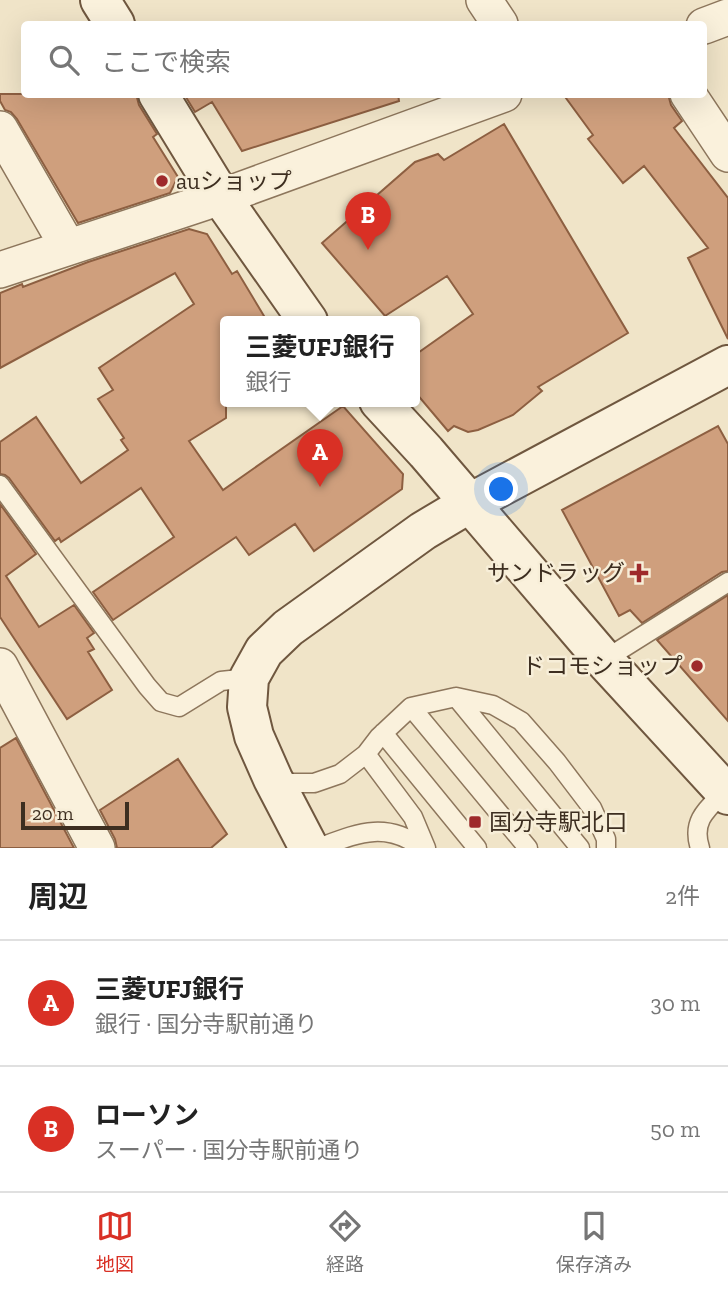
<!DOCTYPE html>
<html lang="ja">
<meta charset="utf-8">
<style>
body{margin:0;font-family:"Zilla Slab","Noto Sans JP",serif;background:#f2f2f2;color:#222}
.scale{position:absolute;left:21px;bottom:18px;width:108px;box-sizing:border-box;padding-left:7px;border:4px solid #3d2e20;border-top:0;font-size:19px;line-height:24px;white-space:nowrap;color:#3d2e20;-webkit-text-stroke:5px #f7eed8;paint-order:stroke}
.you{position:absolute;left:502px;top:490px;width:24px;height:24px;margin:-18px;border:5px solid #fff;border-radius:50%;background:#1a73e8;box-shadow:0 0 0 10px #1a73e833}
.badge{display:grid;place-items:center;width:46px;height:46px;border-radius:50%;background:#d93025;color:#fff;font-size:23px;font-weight:700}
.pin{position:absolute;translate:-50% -58px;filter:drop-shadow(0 2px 4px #0008)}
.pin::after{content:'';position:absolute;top:37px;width:24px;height:21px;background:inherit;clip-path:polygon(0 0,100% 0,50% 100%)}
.popup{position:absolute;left:220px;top:316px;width:200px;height:91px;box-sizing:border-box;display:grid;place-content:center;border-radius:7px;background:#fff;filter:drop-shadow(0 2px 5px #0005);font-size:23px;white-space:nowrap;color:#767676}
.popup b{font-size:26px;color:#222}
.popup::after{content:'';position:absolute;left:50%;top:100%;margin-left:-14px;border:14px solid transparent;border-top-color:#fff}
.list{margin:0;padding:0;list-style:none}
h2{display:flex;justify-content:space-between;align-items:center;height:91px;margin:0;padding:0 28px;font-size:30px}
h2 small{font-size:23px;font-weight:400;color:#767676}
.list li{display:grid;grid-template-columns:46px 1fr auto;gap:21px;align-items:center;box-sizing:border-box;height:126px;padding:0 28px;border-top:2px solid #e0e0e0}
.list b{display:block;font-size:26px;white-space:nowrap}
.list p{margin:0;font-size:23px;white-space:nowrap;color:#767676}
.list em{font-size:23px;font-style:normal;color:#767676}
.icon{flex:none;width:38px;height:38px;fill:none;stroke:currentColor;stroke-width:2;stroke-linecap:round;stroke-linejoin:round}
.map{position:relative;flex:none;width:728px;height:848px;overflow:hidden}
.search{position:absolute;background:#fff;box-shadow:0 7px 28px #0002;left:21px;right:21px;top:21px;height:77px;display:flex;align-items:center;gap:18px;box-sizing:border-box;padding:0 24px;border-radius:7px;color:#767676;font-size:26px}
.sheet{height:343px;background:#fff}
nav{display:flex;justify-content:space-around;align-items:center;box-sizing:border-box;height:98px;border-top:2px solid #e0e0e0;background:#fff;font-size:19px;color:#767676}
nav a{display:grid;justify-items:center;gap:4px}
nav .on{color:#d93025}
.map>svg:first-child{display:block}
.building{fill:#cf9f7d;stroke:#8d5f41;stroke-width:2}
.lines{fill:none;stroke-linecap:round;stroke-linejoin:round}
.lane-casing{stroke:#8d765c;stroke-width:21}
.street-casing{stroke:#8d765c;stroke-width:38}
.secondary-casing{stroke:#6f573f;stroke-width:42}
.lane{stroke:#faf1dc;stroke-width:18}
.street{stroke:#faf1dc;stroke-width:35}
.secondary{stroke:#faf1dc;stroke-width:38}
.poi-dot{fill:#9e2a2b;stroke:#f7eed8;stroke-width:2.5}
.labels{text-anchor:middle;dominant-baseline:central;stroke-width:5;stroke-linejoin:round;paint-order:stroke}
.poi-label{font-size:23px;fill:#3d2e20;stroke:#f7eed8;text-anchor:start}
</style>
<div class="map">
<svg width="728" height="848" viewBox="0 0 728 848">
<rect width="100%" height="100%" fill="#f0e4c8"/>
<path class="building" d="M 0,94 L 136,94 L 139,105 L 157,134 L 153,137 L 178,177 L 170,193 L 78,223 L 17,119 L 11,112 L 5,110 L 0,101 Z
M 184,94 L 398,94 L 399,101 L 242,151 L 212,102 L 195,112 Z
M 563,94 L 668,94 L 671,105 L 682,121 L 674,128 L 728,198 L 728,339 L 688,258 L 708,248 L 644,166 L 623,183 L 588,139 L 593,135 Z
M 504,124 L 628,333 L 538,387 L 542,391 L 513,415 L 478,430 L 468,432 L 454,426 L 448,431 L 415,392 L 415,355 L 473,314 L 447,276 L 385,316 L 322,243 L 415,162 L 438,154 L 444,160 Z
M 189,229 L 207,234 L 232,274 L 237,271 L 267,321 L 226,321 L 226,418 L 189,441 L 223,490 L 343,406 L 403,474 L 402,489 L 314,551 L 295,524 L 249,555 L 236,537 L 113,620 L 93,592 L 174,537 L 141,488 L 61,542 L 59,538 L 55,541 L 9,478 L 5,475 L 0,474 L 0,442 L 36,417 L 81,483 L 128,450 L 121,440 L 124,438 L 98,399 L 113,390 L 99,368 L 194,304 L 175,273 L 0,368 L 0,293 L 22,284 L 23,287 L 88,262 Z
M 718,426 L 728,444 L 728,571 L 722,572 L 642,623 L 630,610 L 619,616 L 562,510 Z
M 0,504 L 36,554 L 6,576 L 39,627 L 74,605 L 94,633 L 87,638 L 94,649 L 88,652 L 112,690 L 67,719 L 0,617 Z
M 728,595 L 728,721 L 657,640 Z
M 16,738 L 74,848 L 0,848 L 0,748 Z
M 178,759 L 227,834 L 211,848 L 117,848 L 115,839 L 100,810 Z"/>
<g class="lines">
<defs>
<path id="lane" d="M 0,485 L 147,686 L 161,702 L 179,707 L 221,681 L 249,678
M 604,660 L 728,582
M 456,697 L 580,848
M 411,707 L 528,848
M 383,733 L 477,848
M 366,754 L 413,817 L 426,848
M 273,779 L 288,783 L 314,783 L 340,774 L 366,754 L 379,737 L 411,707 L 456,697 L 493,705 L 521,721 L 557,762 L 592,808 L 606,839 L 606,848
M 318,848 C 356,834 385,820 422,848
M 700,848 C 691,821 707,809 725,791"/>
<path id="street" d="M 484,0 L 500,24
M 704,26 L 728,17
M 688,94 L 728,154
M 0,129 L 68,247
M 0,270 L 221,197 L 504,94
M 0,666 L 97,848"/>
<path id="secondary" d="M 100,0 L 115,24
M 158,94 L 221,197 L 308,321
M 379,401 L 426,452 L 604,660 L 728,795
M 309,848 L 273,779 L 254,736 L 247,707 L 249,678 L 264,651 L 288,628 L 423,531 L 470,503 L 728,365"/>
</defs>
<use href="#lane" class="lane-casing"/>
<use href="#street" class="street-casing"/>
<use href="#secondary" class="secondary-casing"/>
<use href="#lane" class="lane"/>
<use href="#street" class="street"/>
<use href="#secondary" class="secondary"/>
</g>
<g class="poi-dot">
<circle cx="162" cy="181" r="7"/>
<path d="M635.5 562.5h7v7h7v7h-7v7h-7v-7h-7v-7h7z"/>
<circle cx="697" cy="666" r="7"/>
<rect x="468" y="815" width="14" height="14" rx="3.5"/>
</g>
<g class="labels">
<g class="poi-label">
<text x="176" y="181">auショップ</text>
<text x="625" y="573" text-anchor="end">サンドラッグ</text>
<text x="683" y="666" text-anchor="end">ドコモショップ</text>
<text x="489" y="822">国分寺駅北口</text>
</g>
</g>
</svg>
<div class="scale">20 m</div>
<div class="you"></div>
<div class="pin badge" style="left:320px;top:487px">A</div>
<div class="popup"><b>三菱UFJ銀行</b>銀行</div>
<div class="pin badge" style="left:368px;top:250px">B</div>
<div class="search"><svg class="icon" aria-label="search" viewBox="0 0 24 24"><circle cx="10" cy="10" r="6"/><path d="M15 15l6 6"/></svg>ここで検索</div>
</div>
<section class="sheet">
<h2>周辺<small>2件</small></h2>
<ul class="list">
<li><span class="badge">A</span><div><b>三菱UFJ銀行</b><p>銀行 · 国分寺駅前通り</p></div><em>30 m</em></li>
<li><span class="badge">B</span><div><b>ローソン</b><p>スーパー · 国分寺駅前通り</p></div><em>50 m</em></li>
</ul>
</section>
<nav>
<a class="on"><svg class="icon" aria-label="map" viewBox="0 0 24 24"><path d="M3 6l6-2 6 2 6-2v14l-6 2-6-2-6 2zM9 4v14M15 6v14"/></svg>地図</a>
<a><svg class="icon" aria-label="directions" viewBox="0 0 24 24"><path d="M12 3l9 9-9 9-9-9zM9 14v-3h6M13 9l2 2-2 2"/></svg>経路</a>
<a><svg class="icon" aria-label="saved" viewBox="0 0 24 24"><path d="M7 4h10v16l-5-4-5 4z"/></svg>保存済み</a>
</nav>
